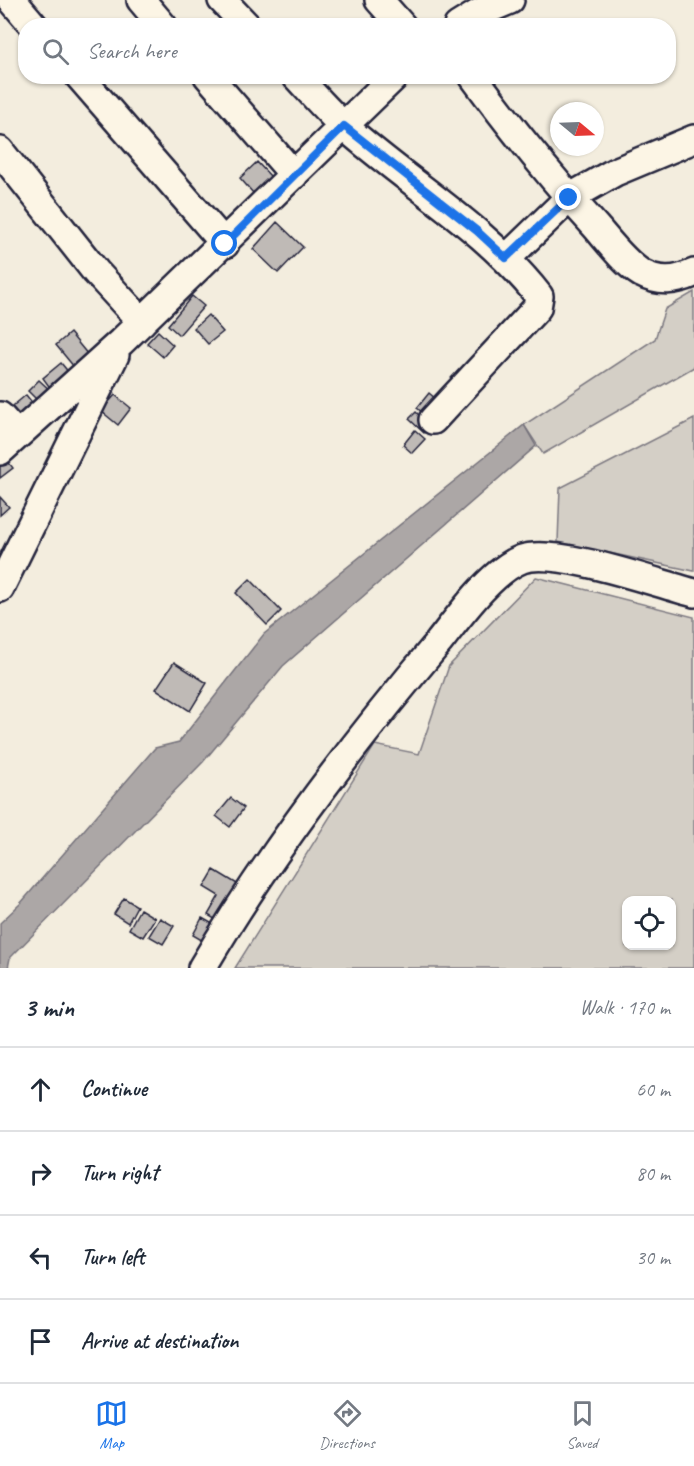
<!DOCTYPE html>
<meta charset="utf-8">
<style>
body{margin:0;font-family:Caveat,sans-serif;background:#f6f6f7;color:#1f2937}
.controls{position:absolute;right:18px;bottom:18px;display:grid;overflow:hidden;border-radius:12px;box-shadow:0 2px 4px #0004}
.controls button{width:54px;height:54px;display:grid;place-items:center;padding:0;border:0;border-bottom:2px solid #e0e1e3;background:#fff;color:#1f2937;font:30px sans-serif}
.compass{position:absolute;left:550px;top:102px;width:54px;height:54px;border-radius:50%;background:#fff;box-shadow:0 2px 4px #0004;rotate:109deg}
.stop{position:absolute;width:18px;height:18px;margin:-14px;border:4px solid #1a73e8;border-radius:50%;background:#fff}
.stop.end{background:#1a73e8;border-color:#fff;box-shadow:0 2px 6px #0008}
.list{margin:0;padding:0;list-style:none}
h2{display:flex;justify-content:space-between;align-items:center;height:78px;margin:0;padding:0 24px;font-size:26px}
h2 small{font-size:20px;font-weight:400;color:#747a83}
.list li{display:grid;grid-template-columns:39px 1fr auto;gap:18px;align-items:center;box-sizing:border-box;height:84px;padding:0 24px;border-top:2px solid #e0e1e3}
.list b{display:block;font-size:22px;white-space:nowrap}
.list em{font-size:20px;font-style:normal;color:#747a83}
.icon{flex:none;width:33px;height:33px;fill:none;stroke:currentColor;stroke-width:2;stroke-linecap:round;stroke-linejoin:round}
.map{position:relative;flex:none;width:694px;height:968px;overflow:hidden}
.search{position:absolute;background:#fff;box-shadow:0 2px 4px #0004;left:18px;right:18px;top:18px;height:66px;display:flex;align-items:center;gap:15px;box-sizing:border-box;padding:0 21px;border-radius:24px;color:#747a83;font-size:22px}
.sheet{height:414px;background:#fff}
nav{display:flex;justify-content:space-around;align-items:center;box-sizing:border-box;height:84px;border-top:2px solid #e0e1e3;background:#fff;font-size:16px;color:#747a83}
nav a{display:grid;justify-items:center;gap:3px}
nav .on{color:#1a73e8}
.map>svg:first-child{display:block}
.green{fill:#d4cfc6;stroke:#7b7880;stroke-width:1.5;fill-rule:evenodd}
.water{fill:#aca7a6;stroke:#75727b;stroke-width:1.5}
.building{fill:#bfbab6;stroke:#22223b;stroke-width:1.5}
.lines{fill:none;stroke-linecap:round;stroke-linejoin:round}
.minor-casing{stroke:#22223b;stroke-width:32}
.minor{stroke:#fcf5e5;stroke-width:27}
.route{stroke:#1a73e8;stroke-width:8}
</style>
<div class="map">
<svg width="694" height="968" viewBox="0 0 694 968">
<rect width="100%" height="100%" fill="#f3edde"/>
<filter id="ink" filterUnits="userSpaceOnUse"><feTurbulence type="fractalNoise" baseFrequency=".0167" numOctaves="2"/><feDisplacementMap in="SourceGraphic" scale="12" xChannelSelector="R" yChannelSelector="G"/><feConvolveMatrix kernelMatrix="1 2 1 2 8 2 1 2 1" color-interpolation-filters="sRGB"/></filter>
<g filter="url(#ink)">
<path class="green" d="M 694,292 L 694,367 L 543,454 L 524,425 L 655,339 L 665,309 Z
M 694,419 L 694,571 L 558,542 L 560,488 Z
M 536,577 L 694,617 L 694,968 L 235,968 L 375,745 L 419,754 L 449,666 ZM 672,900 L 672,946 L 626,946 L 626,900 Z"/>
<path class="water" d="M 524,425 L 536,446 L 283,666 L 203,762 L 10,958 L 8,968 L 0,968 L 0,923 L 20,904 L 155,748 L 179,742 L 264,634 Z"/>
<path class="building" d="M 257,162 L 271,177 L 253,193 L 240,178 Z
M 277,222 L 303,247 L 278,273 L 253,249 Z
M 192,296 L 204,306 L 179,335 L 168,325 Z
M 208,315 L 223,332 L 208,344 L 194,328 Z
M 158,331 L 173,345 L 163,357 L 147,343 Z
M 70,333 L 93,361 L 79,373 L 56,345 Z
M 61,363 L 70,374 L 51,389 L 43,378 Z
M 39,380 L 53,393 L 42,405 L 28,391 Z
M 429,393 L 443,405 L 431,420 L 417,408 Z
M 26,395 L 34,405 L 17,420 L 8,410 Z
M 115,395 L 131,408 L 118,425 L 101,411 Z
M 416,412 L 430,427 L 424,433 L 409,419 Z
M 415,430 L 425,439 L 412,453 L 403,445 Z
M 3,455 L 13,468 L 0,478 L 0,458 Z
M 0,497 L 9,507 L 0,515 Z
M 250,579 L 281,611 L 267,625 L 236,593 Z
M 174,662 L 207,683 L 190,711 L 156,689 Z
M 231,798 L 244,808 L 230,827 L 216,816 Z
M 214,870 L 244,888 L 223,924 L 208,915 L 219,896 L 204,887 Z
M 124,898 L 137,906 L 128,923 L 114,914 Z
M 140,909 L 155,918 L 143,937 L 129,929 Z
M 160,918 L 174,926 L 163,944 L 149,936 Z
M 202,918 L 220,928 L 210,945 L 193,935 Z"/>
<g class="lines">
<defs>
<path id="minor" d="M 12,0 L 34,26
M 141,0 L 163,26
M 222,0 L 247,26
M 379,0 L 402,26
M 458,26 L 479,13 L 510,0
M 79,76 L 225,244
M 208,76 L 294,175
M 296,76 C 312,93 327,111 344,126 C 409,184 485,227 539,296 L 537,308 L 433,420
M 473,76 C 512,129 552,179 596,227 C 609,242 624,262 641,273 C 660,283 676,281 694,273
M 0,151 L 96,272 L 142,322
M 506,259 L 569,198 L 615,172 L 694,139
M 0,416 L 16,434
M 0,451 L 121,342 L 395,76
M 0,588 L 115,355
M 202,968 C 270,852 352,745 439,642 C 458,618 492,570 522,559 C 556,547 656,583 694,593"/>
</defs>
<use href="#minor" class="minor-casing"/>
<use href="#minor" class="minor"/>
</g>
</g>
<g class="lines" filter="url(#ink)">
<path class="route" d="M 225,244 L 344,126 L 477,231 L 506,258 L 569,198"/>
</g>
</svg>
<div class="controls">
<button><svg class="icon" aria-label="locate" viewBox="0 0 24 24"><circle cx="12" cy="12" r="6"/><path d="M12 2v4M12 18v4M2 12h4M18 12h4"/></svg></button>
</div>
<svg class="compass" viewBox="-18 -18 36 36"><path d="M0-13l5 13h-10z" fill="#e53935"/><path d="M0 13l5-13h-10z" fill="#747a83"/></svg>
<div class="stop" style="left:225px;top:244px"></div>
<div class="stop end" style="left:569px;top:198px"></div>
<div class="search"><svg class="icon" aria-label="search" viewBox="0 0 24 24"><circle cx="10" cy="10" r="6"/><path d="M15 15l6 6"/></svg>Search here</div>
</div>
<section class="sheet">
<h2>3 min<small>Walk · 170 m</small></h2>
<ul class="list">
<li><svg class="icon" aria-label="ahead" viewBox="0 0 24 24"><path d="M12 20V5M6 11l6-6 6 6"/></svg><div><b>Continue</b></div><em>60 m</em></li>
<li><svg class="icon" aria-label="right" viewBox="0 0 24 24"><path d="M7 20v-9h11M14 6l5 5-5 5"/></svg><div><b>Turn right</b></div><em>80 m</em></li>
<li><svg class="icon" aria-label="left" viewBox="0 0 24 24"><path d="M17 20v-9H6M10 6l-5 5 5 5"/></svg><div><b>Turn left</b></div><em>30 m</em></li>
<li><svg class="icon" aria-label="arrive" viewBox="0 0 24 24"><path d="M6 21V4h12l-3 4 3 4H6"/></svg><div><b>Arrive at destination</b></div></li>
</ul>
</section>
<nav>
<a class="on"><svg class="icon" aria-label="map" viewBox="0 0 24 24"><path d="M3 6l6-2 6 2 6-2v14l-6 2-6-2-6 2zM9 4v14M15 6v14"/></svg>Map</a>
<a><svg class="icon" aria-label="directions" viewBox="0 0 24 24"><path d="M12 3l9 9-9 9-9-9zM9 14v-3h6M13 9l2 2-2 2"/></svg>Directions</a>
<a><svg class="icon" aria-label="saved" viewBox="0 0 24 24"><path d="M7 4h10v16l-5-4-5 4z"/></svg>Saved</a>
</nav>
